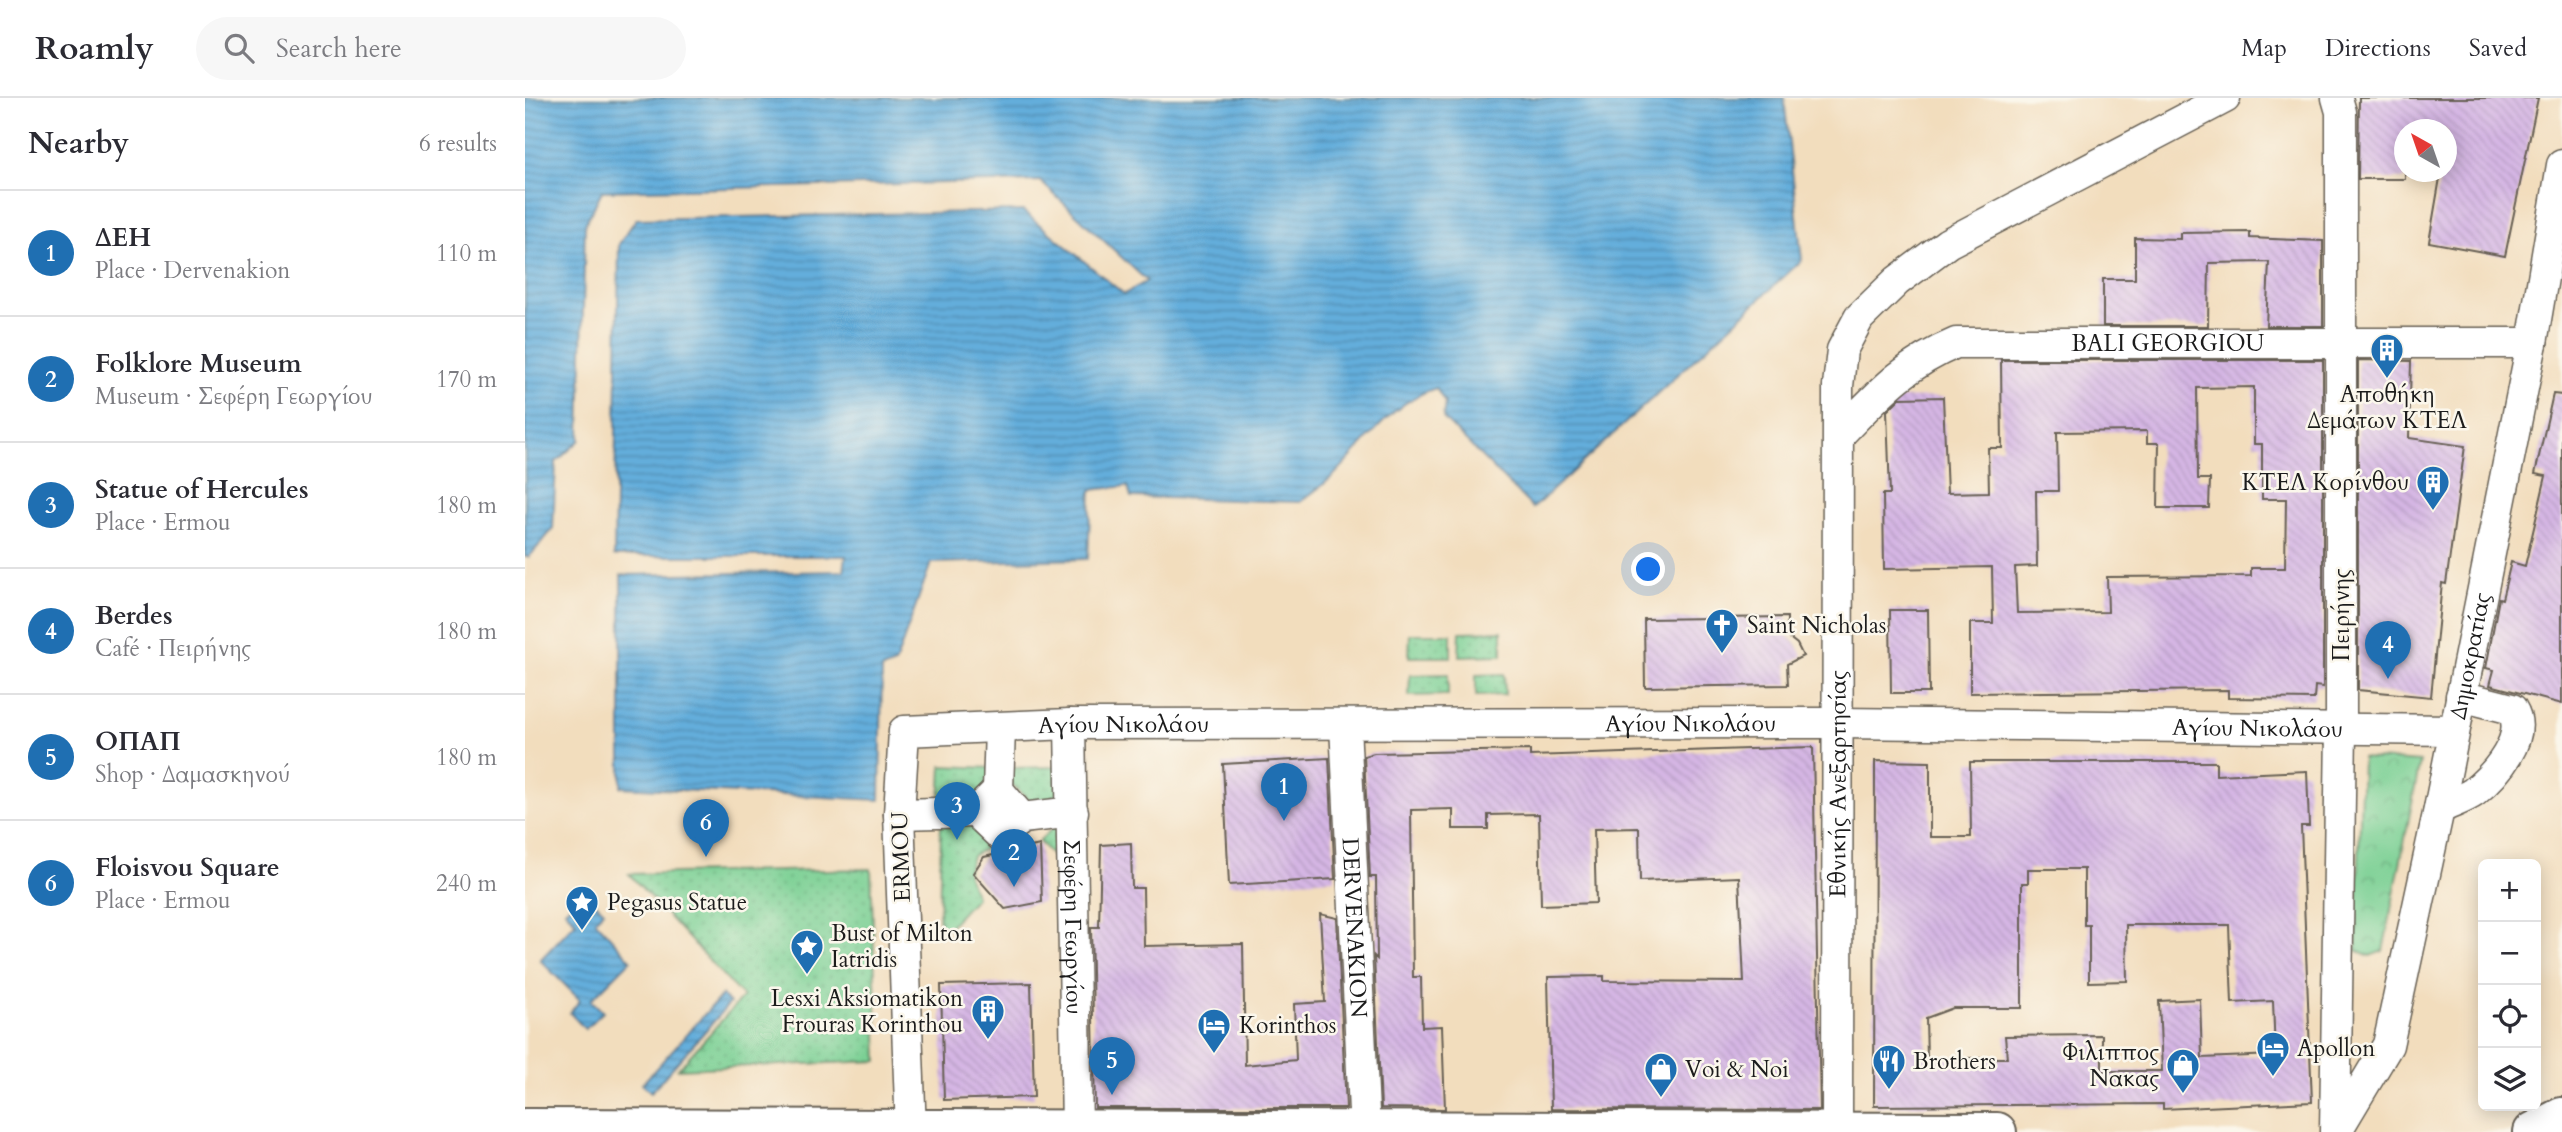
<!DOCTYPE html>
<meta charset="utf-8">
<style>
body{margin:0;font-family:Cardo,serif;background:#f7f7f7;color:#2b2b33}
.controls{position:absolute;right:21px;bottom:21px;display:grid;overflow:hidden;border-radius:10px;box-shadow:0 4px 18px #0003}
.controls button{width:63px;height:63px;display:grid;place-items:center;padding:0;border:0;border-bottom:2px solid #e1e1e2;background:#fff;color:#2b2b33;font:35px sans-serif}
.compass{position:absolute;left:1869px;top:21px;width:63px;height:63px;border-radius:50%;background:#fff;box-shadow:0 4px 18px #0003;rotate:320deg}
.you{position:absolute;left:1124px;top:472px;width:24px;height:24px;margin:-18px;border:5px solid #fff;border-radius:50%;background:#1a73e8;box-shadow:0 0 0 10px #1a73e833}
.badge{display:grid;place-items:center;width:46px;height:46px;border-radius:50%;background:#1f6fb2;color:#fff;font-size:23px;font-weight:700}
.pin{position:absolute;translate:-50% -58px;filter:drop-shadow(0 2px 4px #0008)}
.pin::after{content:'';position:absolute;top:37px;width:24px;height:21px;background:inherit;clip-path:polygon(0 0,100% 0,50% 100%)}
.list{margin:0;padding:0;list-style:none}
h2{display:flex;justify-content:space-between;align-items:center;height:91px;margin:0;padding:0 28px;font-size:30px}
h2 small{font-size:23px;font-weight:400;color:#7c7c81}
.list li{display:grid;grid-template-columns:46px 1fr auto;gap:21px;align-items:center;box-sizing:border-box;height:126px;padding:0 28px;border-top:2px solid #e1e1e2}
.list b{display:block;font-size:26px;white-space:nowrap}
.list p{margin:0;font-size:23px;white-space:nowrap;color:#7c7c81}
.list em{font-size:23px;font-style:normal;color:#7c7c81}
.icon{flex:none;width:38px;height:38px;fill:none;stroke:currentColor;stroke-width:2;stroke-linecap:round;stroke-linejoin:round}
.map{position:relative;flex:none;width:2037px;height:1034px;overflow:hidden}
header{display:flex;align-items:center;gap:42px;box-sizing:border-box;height:98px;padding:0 35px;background:#fff;border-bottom:2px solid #e1e1e2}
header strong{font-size:33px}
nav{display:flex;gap:38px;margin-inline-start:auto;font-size:24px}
.search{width:490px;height:63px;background:#f7f7f7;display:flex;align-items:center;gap:18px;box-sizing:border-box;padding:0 24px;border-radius:38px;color:#7c7c81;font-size:26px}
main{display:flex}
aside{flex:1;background:#fff}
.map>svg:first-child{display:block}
.grass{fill:url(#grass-dots);stroke:#4c7658;stroke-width:2}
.park{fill:url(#park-crowns);stroke:#4c7658;stroke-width:2}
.water{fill:url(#water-rules);stroke:#40657c;stroke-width:2}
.building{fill:url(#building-back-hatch);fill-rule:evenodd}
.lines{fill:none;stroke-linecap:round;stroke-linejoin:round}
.minor-casing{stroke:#676054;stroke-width:33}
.major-casing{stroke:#676054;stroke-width:42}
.minor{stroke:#fff;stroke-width:30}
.major{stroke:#fff;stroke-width:38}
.labels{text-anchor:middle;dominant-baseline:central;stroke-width:5;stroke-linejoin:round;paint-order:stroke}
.street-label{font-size:23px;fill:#1c1c1c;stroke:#fbf7ec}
.poi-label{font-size:23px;fill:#1c1c1c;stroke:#fbf7ec;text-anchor:start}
</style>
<header>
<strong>Roamly</strong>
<div class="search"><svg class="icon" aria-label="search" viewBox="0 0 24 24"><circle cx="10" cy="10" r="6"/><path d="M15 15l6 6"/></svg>Search here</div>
<nav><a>Map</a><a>Directions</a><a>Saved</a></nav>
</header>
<main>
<aside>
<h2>Nearby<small>6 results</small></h2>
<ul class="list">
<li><span class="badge">1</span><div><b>ΔΕΗ</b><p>Place · Dervenakion</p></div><em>110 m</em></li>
<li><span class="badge">2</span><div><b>Folklore Museum</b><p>Museum · Σεφέρη Γεωργίου</p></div><em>170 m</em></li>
<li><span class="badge">3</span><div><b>Statue of Hercules</b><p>Place · Ermou</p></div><em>180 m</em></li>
<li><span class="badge">4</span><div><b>Berdes</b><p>Café · Πειρήνης</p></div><em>180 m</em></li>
<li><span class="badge">5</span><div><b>ΟΠΑΠ</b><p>Shop · Δαμασκηνού</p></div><em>180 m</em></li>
<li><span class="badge">6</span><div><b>Floisvou Square</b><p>Place · Ermou</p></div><em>240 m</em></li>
</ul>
</aside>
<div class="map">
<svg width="2037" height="1034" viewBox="0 0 2037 1034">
<defs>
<pattern id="grass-dots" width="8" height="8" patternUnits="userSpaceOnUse" patternTransform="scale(1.75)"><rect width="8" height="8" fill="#7bd094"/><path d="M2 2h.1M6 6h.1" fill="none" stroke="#6ab27f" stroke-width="1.8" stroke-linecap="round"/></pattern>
<pattern id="park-crowns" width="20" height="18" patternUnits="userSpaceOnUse" patternTransform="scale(1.75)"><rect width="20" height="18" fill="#7bd094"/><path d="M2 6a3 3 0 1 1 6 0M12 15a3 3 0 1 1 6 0" fill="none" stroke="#6ab27f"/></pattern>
<pattern id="water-rules" width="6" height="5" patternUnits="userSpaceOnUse" patternTransform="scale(1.75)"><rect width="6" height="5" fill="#64aedc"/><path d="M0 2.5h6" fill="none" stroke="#528db2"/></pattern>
<pattern id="building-back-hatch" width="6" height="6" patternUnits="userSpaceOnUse" patternTransform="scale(1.75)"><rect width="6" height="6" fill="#d5b6e4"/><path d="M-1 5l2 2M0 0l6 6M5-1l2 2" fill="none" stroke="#b69cc3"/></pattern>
</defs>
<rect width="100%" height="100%" fill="#fbf7ec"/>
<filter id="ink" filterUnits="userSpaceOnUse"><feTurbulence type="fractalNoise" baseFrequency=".0143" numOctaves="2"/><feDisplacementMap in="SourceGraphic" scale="14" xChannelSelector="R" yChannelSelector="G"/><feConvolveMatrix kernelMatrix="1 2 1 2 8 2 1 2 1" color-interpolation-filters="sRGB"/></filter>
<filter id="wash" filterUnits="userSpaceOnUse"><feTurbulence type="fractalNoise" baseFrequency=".00686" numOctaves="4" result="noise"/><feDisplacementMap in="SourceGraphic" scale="28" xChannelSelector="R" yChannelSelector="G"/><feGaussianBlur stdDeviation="1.57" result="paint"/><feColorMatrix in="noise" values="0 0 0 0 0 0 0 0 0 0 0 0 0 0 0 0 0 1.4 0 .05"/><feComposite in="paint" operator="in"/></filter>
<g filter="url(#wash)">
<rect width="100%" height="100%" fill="#f2ddbd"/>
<path class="grass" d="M 977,533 L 977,557 L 934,558 L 935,534 Z
M 885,536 L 926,536 L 926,559 L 884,559 Z
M 923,576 L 923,597 L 884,598 L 885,577 Z
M 979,576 L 980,597 L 951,598 L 951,577 Z
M 417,668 L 468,670 L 469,684 L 443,707 L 415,707 Z
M 536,669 L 537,708 L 512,711 L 485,684 L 484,670 Z
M 416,722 L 444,723 L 464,748 L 447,758 L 442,775 L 451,799 L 423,830 L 414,830 Z
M 535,723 L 534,765 L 514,743 Z
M 346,771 L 353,963 L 153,971 L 218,899 L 104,776 Z"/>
<path class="park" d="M 1837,660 L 1895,664 L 1858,853 L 1845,858 L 1831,852 Z"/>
<path class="water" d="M 0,0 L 1259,0 L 1277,162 L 1008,410 L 918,320 L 920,305 L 911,290 C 868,303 844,342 813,373 C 802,385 788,394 775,404 L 606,399 L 603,388 L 566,392 L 563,461 L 406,465 L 370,566 L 357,571 L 355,702 L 96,689 L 96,477 L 319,473 L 321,458 L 89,458 L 94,146 L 111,121 L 498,113 L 599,196 L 622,183 L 515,83 L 77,93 L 60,126 L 55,342 L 31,364 L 28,431 L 4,459 L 0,459 Z
M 59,793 L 79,813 L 70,822 L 106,862 L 66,902 L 78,914 L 60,931 L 45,915 L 55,902 L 15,862 L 51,824 L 40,812 Z
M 197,897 L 205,905 L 126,994 L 117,986 Z"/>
<g id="blocks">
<path class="building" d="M 1834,0 L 2013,0 L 1980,158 L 1904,144 L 1916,74 L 1922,74 L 1922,32 L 1880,32 L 1880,81 L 1833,81 Z
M 1725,134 L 1725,140 L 1798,143 L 1798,228 L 1741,228 L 1744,164 L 1684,165 L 1683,228 L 1578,228 L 1578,181 L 1610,181 L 1610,140 L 1655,141 L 1655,135 Z
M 1476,262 L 1798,262 L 1798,589 L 1790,588 L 1789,601 L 1703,600 L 1703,592 L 1445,595 L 1445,525 L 1468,525 L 1467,469 L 1359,471 L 1358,396 L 1365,396 L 1362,313 L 1375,300 L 1418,299 L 1422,395 L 1464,394 L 1463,350 L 1477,350 ZM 1729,289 L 1729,346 L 1737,346 L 1737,401 L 1761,401 L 1760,470 L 1726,470 L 1726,478 L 1582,479 L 1583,514 L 1492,515 L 1490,469 L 1512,468 L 1511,393 L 1533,393 L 1532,334 L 1622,333 L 1622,345 L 1634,345 L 1633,410 L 1684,410 L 1685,381 L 1673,381 L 1672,290 Z
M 1833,262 L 1886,263 L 1884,340 L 1940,348 L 1921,486 L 1917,485 L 1906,599 L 1833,592 Z
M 2028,296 L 2037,297 L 2037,606 L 1965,587 L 1969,572 L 1961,570 L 1974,500 L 1977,501 L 1986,464 L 2000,468 L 2021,378 L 2010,376 Z
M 1365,512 L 1403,512 L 1404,595 L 1366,595 Z
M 1262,519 L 1262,538 L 1272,546 L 1278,558 L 1262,566 L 1263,587 L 1120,589 L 1119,521 Z
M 1288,649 L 1295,1012 L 1026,1011 L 1023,879 L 1079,878 L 1079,883 L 1219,884 L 1214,779 L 1115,783 L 1114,730 L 1069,731 L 1071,805 L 1016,807 L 1014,716 L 963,717 L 963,731 L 928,731 L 928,711 L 886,712 L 888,879 L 896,879 L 897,929 L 917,928 L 920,1011 L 856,1010 L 849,858 L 852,861 L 851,779 L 845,779 L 839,658 L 849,655 L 1005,652 L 1005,658 Z
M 804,660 L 810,781 L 704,787 L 698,666 Z
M 1350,663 L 1405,664 L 1405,739 L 1446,739 L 1445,664 L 1691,664 L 1691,677 L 1782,673 L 1784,728 L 1776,728 L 1787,1004 L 1638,1011 L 1638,1006 L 1349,1008 ZM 1503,771 L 1559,771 L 1559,827 L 1564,827 L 1564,884 L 1602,883 L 1601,827 L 1704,827 L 1707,905 L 1748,903 L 1750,957 L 1677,960 L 1675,901 L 1634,903 L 1637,973 L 1577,973 L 1577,937 L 1480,938 L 1482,960 L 1402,960 L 1401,920 L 1428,910 L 1497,910 L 1497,785 L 1503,785 Z
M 606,745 L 607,790 L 618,790 L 619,848 L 718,846 L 720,967 L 771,962 L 769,906 L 800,904 L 795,816 L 812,820 L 821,1010 L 570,1010 L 566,829 L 574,829 L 576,747 Z
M 515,747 L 517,804 L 480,811 L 448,775 L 459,759 Z
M 506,885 L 509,999 L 419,1002 L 416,887 Z"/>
</g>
</g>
<g filter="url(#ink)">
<use href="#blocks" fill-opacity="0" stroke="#676054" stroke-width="2"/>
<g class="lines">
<defs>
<g id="minor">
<path id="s1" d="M 1314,337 C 1353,297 1378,267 1431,245 L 2007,245"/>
<path id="s2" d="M 545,626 L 552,1031"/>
<path id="s3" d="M 820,627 L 840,1034"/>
<path d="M 473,692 L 475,630"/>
<path d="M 1914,711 C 1925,705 1939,701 1949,694 C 1970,677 2004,639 1987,611 L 1936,598"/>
<path d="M 374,716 L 451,714"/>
<path d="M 497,720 L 473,692 L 451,714 L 475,737 L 497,720 L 548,714"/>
<path id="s4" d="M 386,1034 L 374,716 L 379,633 L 545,626 L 1313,625 L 1929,632"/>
<path id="s5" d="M 1312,1034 L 1313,288 L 1317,252 L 1334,220 L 1372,183 L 1423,145 L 1700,0"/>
<path d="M 1810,1034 L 1816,631 L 1816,14 L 1812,0"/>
<path id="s6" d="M 1811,1034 L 1863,947 L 1914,711 L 2007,245 L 2037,67"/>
</g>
<path id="major" d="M 0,1030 L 1472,1034
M 2008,1034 L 2037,1019"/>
</defs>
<use href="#minor" class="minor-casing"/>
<use href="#major" class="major-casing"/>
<use href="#minor" class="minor"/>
<use href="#major" class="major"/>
</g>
</g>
<defs>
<symbol id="building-pin" viewBox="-11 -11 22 30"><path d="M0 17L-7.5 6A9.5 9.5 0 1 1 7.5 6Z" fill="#1f6fb2" stroke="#fbf7ec"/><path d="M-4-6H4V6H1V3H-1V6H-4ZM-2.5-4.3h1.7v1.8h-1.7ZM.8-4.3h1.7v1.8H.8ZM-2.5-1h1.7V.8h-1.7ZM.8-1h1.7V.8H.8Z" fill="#fff"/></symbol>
<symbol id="church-pin" viewBox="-11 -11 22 30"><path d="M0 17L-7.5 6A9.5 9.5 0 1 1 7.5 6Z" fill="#1f6fb2" stroke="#fbf7ec"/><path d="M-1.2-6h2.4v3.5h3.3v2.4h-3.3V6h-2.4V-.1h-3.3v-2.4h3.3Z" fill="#fff"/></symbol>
<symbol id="sight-pin" viewBox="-11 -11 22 30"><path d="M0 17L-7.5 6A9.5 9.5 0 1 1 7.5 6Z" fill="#1f6fb2" stroke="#fbf7ec"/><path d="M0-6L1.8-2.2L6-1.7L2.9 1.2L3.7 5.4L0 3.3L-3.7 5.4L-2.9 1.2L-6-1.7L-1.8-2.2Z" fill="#fff"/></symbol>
<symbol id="hotel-pin" viewBox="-11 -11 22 30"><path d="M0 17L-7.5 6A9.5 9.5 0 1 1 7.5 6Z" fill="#1f6fb2" stroke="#fbf7ec"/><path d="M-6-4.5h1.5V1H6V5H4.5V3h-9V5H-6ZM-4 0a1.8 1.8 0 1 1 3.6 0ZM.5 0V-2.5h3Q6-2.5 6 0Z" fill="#fff"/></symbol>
<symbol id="restaurant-pin" viewBox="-11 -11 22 30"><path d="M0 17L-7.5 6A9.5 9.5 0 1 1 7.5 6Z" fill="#1f6fb2" stroke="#fbf7ec"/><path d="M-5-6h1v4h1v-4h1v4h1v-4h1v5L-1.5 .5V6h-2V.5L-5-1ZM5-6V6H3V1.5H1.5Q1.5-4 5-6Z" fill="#fff"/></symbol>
<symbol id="shop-pin" viewBox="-11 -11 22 30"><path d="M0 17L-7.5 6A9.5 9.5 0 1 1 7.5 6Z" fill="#1f6fb2" stroke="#fbf7ec"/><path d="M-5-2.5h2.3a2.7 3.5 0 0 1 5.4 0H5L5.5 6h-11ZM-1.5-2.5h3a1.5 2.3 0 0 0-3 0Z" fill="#fff"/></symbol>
</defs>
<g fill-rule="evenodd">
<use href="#building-pin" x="1843" y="233" width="38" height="52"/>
<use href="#building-pin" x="1889" y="365" width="38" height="52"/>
<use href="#church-pin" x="1178" y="508" width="38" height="52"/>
<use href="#sight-pin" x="38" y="785" width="38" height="52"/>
<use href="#sight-pin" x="263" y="829" width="38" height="52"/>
<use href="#building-pin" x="444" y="894" width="38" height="52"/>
<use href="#hotel-pin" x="670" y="908" width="38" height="52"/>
<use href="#hotel-pin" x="1729" y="931" width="38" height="52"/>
<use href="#restaurant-pin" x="1345" y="944" width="38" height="52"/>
<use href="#shop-pin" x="1639" y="948" width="38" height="52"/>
<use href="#shop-pin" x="1117" y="952" width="38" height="52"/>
</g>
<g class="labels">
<g class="street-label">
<text stroke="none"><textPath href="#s1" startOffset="362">BALI GEORGIOU</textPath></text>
<text transform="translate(1816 517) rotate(-90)">Πειρήνης</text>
<text stroke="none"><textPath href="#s6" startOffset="499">Δημοκρατίας</textPath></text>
<text stroke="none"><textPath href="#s4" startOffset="1188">Αγίου Νικολάου</textPath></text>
<text stroke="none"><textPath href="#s4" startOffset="621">Αγίου Νικολάου</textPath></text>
<text stroke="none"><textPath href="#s4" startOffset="1755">Αγίου Νικολάου</textPath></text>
<text stroke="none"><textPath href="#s5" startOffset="348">Εθνικής Ανεξαρτησίας</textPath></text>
<text transform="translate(376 759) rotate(-92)">ERMOU</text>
<text stroke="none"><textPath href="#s2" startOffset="203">Σεφέρη Γεωργίου</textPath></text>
<text stroke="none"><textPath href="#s3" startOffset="203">DERVENAKION</textPath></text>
</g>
<g class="poi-label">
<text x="1862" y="296" text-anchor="middle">Αποθήκη<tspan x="1862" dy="26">Δεμάτων ΚΤΕΛ</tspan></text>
<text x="1884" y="384" text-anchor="end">ΚΤΕΛ Κορίνθου</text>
<text x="1222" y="527">Saint Nicholas</text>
<text x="82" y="804">Pegasus Statue</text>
<text x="306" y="835">Bust of Milton<tspan x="306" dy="26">Iatridis</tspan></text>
<text x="438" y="900" text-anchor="end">Lesxi Aksiomatikon<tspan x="438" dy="26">Frouras Korinthou</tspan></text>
<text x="714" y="927">Korinthos</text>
<text x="1772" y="950">Apollon</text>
<text x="1634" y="954" text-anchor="end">Φιλιππος<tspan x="1634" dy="26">Νακας</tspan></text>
<text x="1388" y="963">Brothers</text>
<text x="1160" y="971">Voi &amp; Noi</text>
</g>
</g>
</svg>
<div class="controls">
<button>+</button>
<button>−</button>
<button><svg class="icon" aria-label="locate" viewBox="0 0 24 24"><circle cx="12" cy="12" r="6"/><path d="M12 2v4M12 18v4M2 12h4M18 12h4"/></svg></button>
<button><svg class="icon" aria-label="layers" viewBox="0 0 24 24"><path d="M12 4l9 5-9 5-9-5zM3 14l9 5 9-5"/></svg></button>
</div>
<svg class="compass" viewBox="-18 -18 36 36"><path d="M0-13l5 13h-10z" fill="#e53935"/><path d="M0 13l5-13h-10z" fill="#7c7c81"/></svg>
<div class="you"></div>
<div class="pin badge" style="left:759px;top:723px">1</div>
<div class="pin badge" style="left:489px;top:789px">2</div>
<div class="pin badge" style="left:432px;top:742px">3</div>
<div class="pin badge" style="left:1863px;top:581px">4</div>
<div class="pin badge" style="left:587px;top:997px">5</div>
<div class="pin badge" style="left:181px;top:759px">6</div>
</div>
</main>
